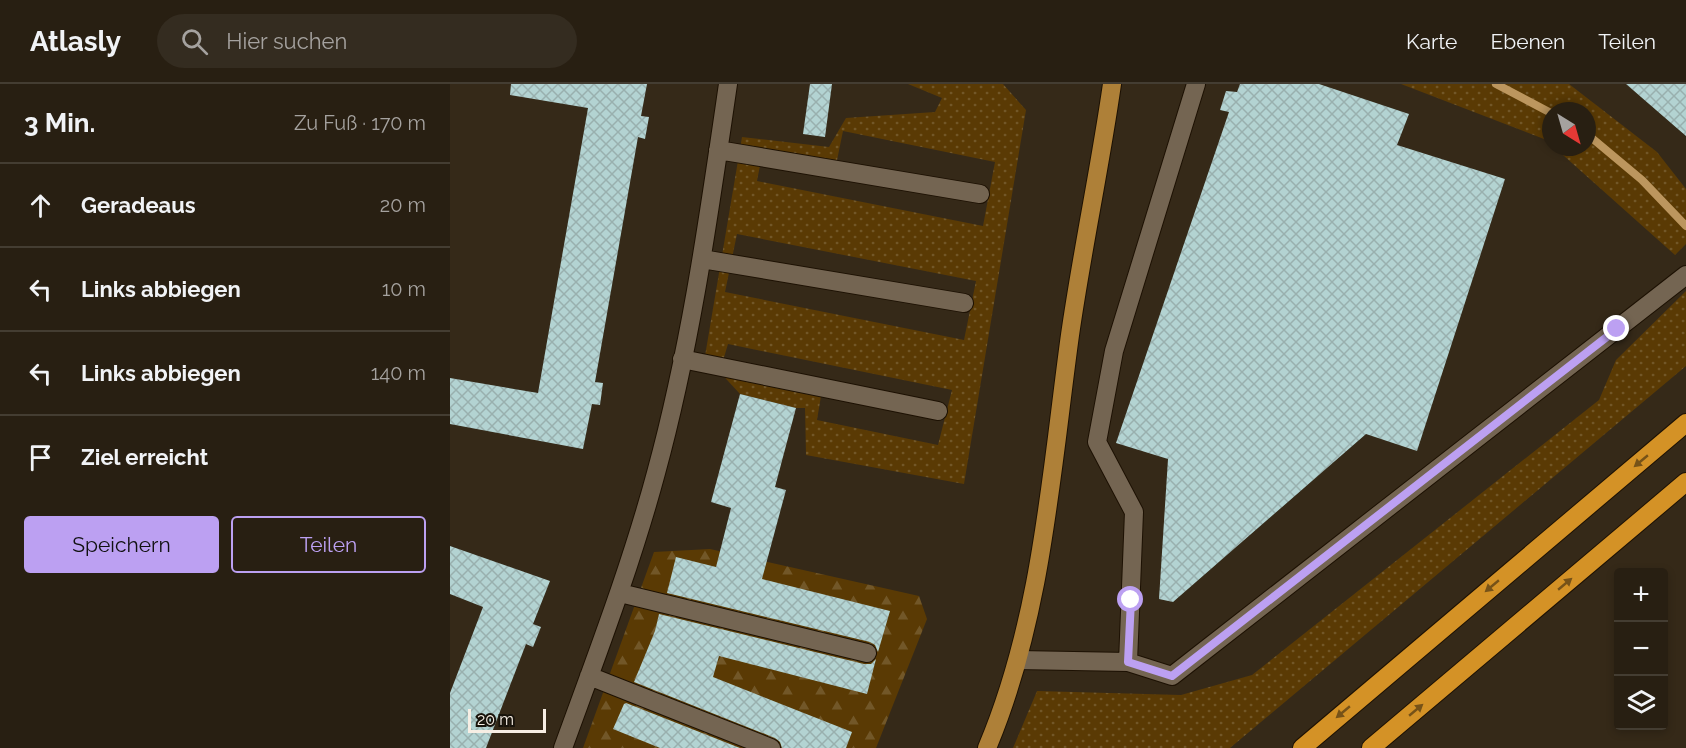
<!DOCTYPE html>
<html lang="de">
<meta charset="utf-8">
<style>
body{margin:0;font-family:Raleway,sans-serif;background:#342c20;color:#f1f3f6}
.controls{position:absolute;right:18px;bottom:18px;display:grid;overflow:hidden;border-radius:6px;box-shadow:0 3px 9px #0003}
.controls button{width:54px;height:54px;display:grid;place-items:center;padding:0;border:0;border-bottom:2px solid #443d32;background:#281f12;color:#f1f3f6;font:30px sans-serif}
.compass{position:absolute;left:1092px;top:18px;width:54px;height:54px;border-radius:50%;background:#281f12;box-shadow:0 3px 9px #0003;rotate:143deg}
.scale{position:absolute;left:18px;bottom:15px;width:78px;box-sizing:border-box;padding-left:6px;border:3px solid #f7eee4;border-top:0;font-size:16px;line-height:21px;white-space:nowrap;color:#f7eee4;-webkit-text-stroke:4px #18130b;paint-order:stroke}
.stop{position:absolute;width:18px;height:18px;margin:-14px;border:4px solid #bca0f2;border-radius:50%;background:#fff}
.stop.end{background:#bca0f2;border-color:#fff;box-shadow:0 2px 6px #0008}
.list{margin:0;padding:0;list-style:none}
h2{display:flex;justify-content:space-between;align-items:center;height:78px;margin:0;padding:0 24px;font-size:26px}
h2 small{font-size:20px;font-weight:400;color:#a5a29f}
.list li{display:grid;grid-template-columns:39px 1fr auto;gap:18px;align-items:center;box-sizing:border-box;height:84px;padding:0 24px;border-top:2px solid #443d32}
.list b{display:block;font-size:22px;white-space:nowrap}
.list em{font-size:20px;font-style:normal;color:#a5a29f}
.actions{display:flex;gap:12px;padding:18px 24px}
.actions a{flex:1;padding:14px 0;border:2px solid #bca0f2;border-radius:6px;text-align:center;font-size:21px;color:#bca0f2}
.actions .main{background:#bca0f2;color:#111}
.icon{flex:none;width:33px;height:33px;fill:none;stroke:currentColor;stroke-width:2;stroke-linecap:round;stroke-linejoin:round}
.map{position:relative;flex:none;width:1236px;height:664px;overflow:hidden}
header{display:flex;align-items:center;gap:36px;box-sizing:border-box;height:84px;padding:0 30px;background:#281f12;border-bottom:2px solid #443d32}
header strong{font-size:28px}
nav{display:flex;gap:33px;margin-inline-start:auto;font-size:21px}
.search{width:420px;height:54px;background:#342c20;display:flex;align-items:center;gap:15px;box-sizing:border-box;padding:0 21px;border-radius:33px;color:#a5a29f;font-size:22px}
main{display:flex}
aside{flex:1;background:#281f12}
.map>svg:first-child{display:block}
.grass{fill:url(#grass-dots);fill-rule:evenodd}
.forest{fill:url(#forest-firs)}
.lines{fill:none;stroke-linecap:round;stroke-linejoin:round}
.stream{stroke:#bc965e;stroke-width:8}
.building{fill:url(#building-cross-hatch)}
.minor-casing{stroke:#1d1103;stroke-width:20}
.major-casing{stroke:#1d1103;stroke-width:20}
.highway-casing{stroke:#1d1103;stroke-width:20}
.minor{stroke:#746552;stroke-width:18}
.major{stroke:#ae8038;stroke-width:18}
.highway{stroke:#d49226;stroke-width:18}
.oneway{fill:#765218}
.route{stroke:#bca0f2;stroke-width:8}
</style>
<header>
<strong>Atlasly</strong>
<div class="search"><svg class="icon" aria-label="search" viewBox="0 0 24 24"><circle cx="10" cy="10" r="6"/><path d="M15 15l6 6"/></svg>Hier suchen</div>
<nav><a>Karte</a><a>Ebenen</a><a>Teilen</a></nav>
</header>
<main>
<aside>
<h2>3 Min.<small>Zu Fuß · 170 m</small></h2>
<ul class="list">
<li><svg class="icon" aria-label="ahead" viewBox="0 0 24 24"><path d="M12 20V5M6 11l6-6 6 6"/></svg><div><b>Geradeaus</b></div><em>20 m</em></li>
<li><svg class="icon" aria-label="left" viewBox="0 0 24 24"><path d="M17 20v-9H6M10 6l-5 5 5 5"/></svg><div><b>Links abbiegen</b></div><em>10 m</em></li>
<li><svg class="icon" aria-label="left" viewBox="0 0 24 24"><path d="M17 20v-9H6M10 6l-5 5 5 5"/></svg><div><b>Links abbiegen</b></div><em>140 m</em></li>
<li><svg class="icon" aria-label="arrive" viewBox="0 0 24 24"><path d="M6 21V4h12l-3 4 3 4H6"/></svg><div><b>Ziel erreicht</b></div></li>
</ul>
<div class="actions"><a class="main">Speichern</a><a>Teilen</a></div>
</aside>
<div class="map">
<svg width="1236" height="664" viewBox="0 0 1236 664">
<defs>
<pattern id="grass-dots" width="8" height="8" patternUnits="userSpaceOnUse" patternTransform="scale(1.5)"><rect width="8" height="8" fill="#5a3a04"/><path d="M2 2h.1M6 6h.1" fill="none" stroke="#725728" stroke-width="1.8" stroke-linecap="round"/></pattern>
<pattern id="forest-firs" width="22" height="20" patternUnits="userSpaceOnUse" patternTransform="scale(1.5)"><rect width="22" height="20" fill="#5a3a04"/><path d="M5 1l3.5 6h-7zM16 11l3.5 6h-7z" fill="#725728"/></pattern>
<pattern id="building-cross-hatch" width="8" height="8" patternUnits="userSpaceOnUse" patternTransform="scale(1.5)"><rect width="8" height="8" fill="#b3d3d2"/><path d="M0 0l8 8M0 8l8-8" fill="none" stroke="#99b0ae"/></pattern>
</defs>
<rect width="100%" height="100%" fill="#352918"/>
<path class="grass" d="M 458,0 L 553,0 L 576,26 L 514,400 L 356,371 L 355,324 L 346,324 L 290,310 L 255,272 L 292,53 L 379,63 L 396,34 L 485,28 L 492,14 ZM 393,47 L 545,78 L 533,142 L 307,97 L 312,71 L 385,86 ZM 287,150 L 526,197 L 514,256 L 275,208 ZM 278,260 L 502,306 L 488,361 L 367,336 L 373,300 L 272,280 Z
M 951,0 L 1119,0 L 1207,68 L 1236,105 L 1236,160 L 1225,171 L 1104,63 L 1137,63 L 1137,27 L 1101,27 L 1101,61 L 1094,55 Z
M 1236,207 L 1236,282 L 780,664 L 563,664 L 587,607 L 731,611 L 802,591 L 1149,316 L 1166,276 Z"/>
<path class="forest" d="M 260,465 L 469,512 L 477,535 L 426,664 L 133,664 L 204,468 Z"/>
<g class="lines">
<path class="stream" d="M 1046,0 L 1101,29
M 1137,50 L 1192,96 L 1236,142"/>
</g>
<path class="building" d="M 61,0 L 197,0 L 191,32 L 199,33 L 195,55 L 188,53 L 145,298 L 153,299 L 150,321 L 142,320 L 133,365 L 0,340 L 0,294 L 88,309 L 138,24 L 60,11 Z
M 360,0 L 382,0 L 375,53 L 353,50 Z
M 790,0 L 869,0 L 959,30 L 947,61 L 1055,95 L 967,367 L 916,350 L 723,518 L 709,515 L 718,375 L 666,359 L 779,28 L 770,26 L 776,7 L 787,8 Z
M 1176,0 L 1236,0 L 1236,52 Z
M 290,310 L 346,324 L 325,403 L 336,406 L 312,495 L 440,527 L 428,568 L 425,561 L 420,558 L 217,509 L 226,473 L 266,483 L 281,424 L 261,418 Z
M 0,462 L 100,497 L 83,540 L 91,543 L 83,563 L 76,560 L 36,664 L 0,664 L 0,609 L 33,523 L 0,510 Z
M 209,530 L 414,580 L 421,580 L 426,575 L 417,610 L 269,572 L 263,593 L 402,648 L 396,664 L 332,664 L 330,658 L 325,654 L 184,598 L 205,547 Z
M 176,619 L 290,664 L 210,664 L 163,645 L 174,620 Z"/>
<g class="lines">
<defs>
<path id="minor" d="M 268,66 L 530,110
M 252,175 L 514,219
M 232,275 L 488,327
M 170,509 L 417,569
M 568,576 L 678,578 L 722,592 L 1236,191
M 678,578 L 684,428 L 647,358 L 664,267 L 746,0
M 139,592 L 321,664
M 113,664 C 146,573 181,482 206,389 C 241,261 259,130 278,0"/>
<path id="major" d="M 537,664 C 592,534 601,389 620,251 C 632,167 650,84 662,0"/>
<path id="highway" d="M 852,664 L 1236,339
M 921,664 L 1236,398"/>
</defs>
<use href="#minor" class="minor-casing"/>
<use href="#major" class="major-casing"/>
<use href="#highway" class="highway-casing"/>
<use href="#minor" class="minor"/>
<use href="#major" class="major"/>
<use href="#highway" class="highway"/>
</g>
<defs><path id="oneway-solid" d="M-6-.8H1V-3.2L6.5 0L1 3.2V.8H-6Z" transform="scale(1.5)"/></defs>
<g class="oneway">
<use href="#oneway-solid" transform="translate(1191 377) rotate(140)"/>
<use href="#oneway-solid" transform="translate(1115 500) rotate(-40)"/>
<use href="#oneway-solid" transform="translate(1042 502) rotate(140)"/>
<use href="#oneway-solid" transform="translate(966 626) rotate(-40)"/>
<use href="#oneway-solid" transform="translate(893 628) rotate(140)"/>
</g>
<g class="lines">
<path class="route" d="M 681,516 L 678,578 L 722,592 L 1167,245"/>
</g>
</svg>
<div class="controls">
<button>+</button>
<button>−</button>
<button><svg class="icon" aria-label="layers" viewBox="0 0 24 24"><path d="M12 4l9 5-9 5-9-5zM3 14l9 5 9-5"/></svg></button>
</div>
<svg class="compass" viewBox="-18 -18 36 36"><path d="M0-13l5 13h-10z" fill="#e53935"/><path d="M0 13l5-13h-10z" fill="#a5a29f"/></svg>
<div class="scale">20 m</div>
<div class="stop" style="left:681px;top:516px"></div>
<div class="stop end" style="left:1167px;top:245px"></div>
</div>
</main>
